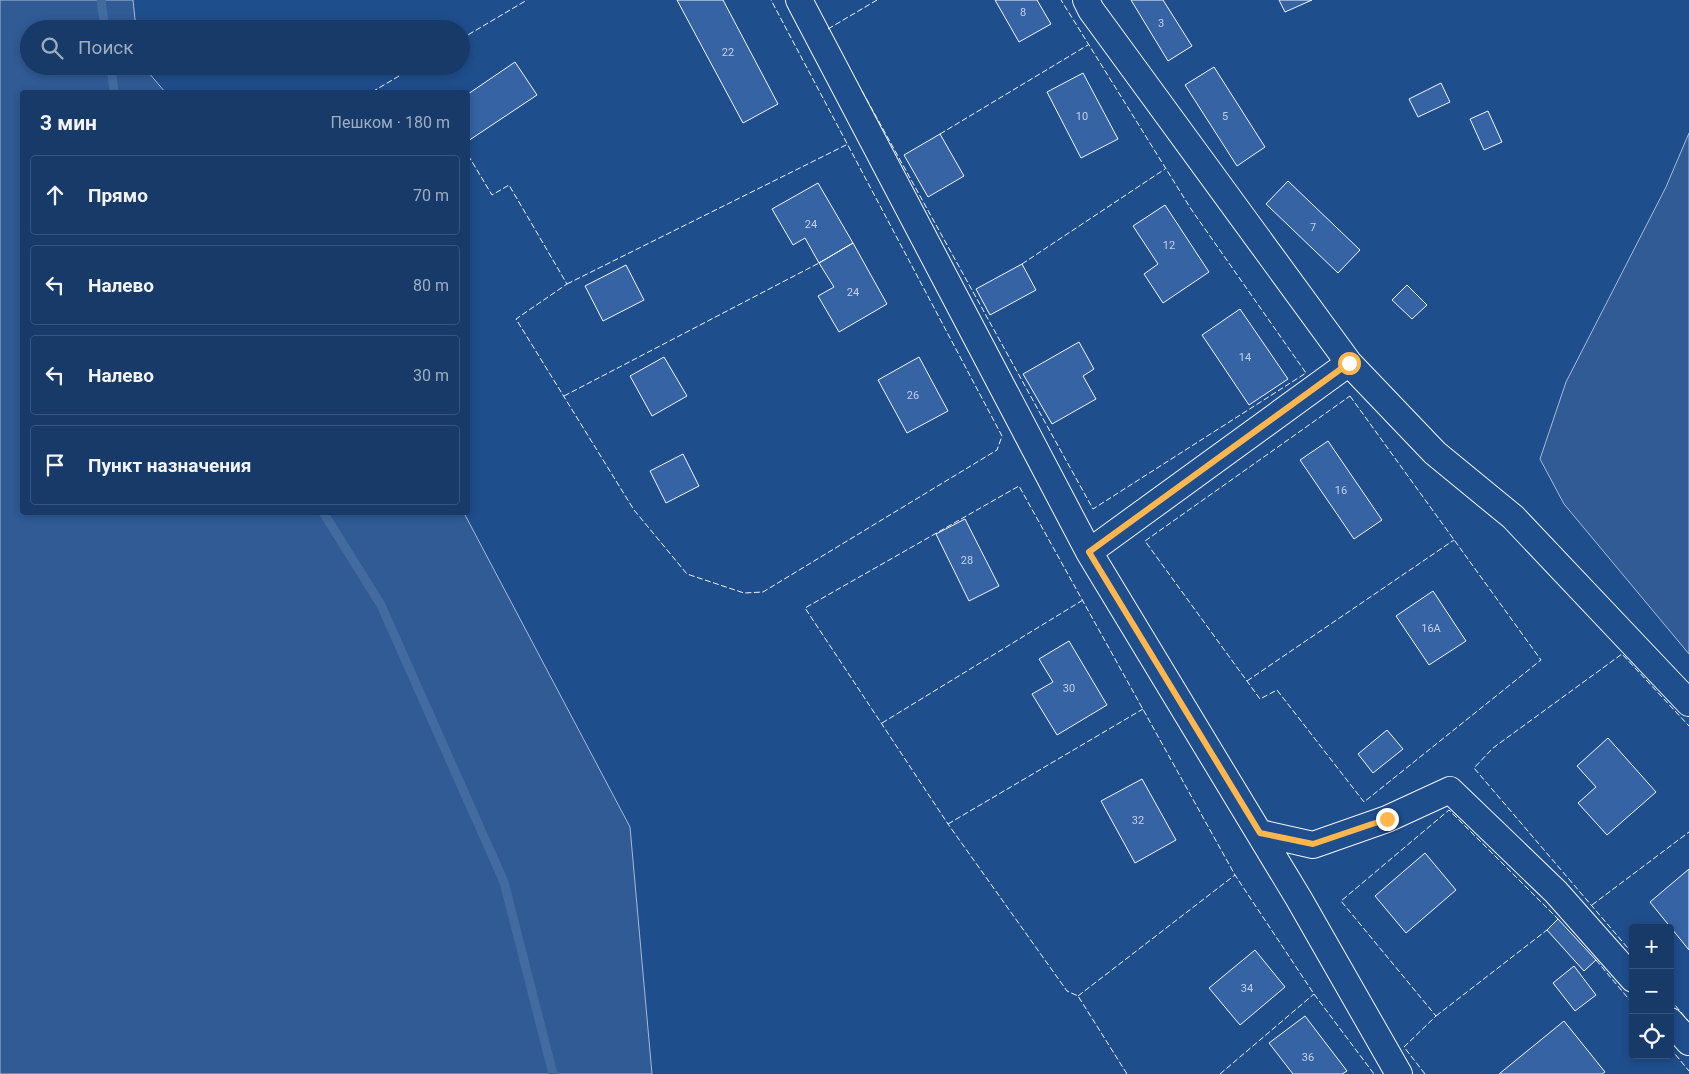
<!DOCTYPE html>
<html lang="ru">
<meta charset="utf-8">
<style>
body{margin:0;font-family:Roboto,sans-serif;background:#244571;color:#f1f3f6}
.controls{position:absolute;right:15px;bottom:15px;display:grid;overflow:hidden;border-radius:5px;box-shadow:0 2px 8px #0003}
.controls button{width:45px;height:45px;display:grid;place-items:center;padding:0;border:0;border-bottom:1px solid #36547d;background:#173a69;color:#f1f3f6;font:25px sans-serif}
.stop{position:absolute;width:15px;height:15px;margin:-11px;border:4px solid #ffb74d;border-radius:50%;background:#fff}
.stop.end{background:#ffb74d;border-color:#fff;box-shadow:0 1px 5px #0008}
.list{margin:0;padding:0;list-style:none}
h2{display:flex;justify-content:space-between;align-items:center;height:65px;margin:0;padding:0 20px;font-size:21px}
h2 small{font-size:16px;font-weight:400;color:#9eadc0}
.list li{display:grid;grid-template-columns:32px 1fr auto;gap:15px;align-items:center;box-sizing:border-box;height:80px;margin:0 10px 10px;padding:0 10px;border:1px solid #36547d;border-radius:5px}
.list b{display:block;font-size:19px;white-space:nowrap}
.list em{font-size:16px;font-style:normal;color:#9eadc0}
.icon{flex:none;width:28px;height:28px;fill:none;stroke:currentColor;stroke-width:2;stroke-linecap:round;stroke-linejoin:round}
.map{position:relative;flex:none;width:1689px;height:1074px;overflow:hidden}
.search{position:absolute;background:#173a69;box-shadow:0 2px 8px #0003;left:20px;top:20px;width:450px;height:55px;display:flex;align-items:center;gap:12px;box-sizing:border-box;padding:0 18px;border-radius:28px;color:#9eadc0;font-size:19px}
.panel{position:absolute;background:#173a69;box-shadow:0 2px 8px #0003;left:20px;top:90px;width:450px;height:425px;border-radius:5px}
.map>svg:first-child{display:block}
.green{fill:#305b95;stroke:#a8bbd7}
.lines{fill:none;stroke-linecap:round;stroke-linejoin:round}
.stream{stroke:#446ba0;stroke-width:9}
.building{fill:#3563a3;stroke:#f2f6ff}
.minor-casing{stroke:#f2f6ff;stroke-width:28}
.minor{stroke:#1f4e8c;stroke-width:26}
.fence{stroke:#f2f6ff;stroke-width:1;stroke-dasharray:6 2.5;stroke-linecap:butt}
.route{stroke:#ffb74d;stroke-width:6}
.labels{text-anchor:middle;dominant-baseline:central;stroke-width:4;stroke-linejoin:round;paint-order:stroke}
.number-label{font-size:11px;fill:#c3d1e8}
</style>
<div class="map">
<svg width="1689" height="1074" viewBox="0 0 1689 1074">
<rect width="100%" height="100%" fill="#1f4e8c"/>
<path class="green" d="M 0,0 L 133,0 L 136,29 L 29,29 L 29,66 L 143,66 L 165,92 L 22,92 L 22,512 L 464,513 L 630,827 L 652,1074 L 0,1074 Z
M 1689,133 L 1689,654 L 1564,504 L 1540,459 L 1566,382 L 1666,187 Z"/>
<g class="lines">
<path class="stream" d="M 101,0 L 105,29
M 111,66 L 114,92
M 323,512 L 381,605 L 504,882 L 553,1074"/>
</g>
<path class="building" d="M 677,0 L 723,0 L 778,104 L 743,123 Z
M 995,0 L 1037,0 L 1051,24 L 1019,42 Z
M 1131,0 L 1163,0 L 1192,46 L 1168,61 Z
M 1279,0 L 1312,0 L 1285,12 Z
M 515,62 L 537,95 L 468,141 L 468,94 Z
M 1214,67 L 1265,147 L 1237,166 L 1185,85 Z
M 1083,73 L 1118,139 L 1081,158 L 1047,92 Z
M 1441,83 L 1450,102 L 1418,117 L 1409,99 Z
M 1488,111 L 1502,142 L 1484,150 L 1470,119 Z
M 940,134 L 964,176 L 928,197 L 904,155 Z
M 1288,181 L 1360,250 L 1338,273 L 1266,204 Z
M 818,183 L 853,243 L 819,263 L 805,238 L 793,245 L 772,209 Z
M 1165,205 L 1209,272 L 1163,303 L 1144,274 L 1158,264 L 1133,226 Z
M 853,243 L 887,304 L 839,332 L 818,296 L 834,287 L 819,263 Z
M 1022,264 L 1036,290 L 990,315 L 976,289 Z
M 626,265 L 644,300 L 603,321 L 585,286 Z
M 1407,285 L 1427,305 L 1412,319 L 1392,300 Z
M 1240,309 L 1288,379 L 1249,405 L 1202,335 Z
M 1079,342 L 1094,369 L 1083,376 L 1096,399 L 1052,424 L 1023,374 Z
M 664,357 L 687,396 L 652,416 L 630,376 Z
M 919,357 L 948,411 L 907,433 L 878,380 Z
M 1328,441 L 1382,520 L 1354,539 L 1300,460 Z
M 683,454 L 699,486 L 666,503 L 650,471 Z
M 965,519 L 999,586 L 969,601 L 936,534 Z
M 1433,591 L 1466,641 L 1429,665 L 1396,616 Z
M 1069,641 L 1107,705 L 1057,735 L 1032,694 L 1053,682 L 1039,659 Z
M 1387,730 L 1403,749 L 1373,773 L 1358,754 Z
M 1608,738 L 1656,792 L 1607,835 L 1578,803 L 1596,787 L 1577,766 Z
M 1142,779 L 1176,840 L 1135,863 L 1101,801 Z
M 1425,853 L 1456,890 L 1406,933 L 1375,896 Z
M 1689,869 L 1689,950 L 1650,902 Z
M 1558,919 L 1596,960 L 1584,971 L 1547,930 Z
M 1255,950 L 1285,987 L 1240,1025 L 1209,988 Z
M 1574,966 L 1596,995 L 1575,1011 L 1553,983 Z
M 1305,1016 L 1347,1071 L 1342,1074 L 1293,1074 L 1269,1043 Z
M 1564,1021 L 1605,1072 L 1602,1074 L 1499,1074 Z"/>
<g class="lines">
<defs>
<path id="minor" d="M 799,0 L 1089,552 L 1349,363
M 1086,0 L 1091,10 L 1349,363 L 1435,453 L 1513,517 L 1689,703
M 1089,552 L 1299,899 L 1399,1074
M 1260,833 L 1313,845 L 1387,819 L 1450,790 L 1556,892 L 1633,979
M 1670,1021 L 1689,1042"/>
</defs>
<use href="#minor" class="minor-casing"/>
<use href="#minor" class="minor"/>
<path class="fence" d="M 828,29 L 877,0
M 461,39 L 527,0
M 862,91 L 1093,509 L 1306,373 L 1191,209 L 1061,0
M 372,92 L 416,66
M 940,134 L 1088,45
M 468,155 L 492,195 L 509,185 L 567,284 L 516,319 L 634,510 L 687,574 L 744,593 L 763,592 L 997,450 L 1002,436 L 771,0
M 1022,264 L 1165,169
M 567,284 L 848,144
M 564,396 L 819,263
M 1350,396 L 1541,660 L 1364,802 L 1277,690 L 1260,699 L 1145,541 Z
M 1247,681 L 1454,540
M 882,723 L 1083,600
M 948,824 L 1143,709
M 1592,905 L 1689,832
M 1633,954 L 1474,768 L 1493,748 L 1622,654 L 1689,726
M 1596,960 L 1633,1004
M 1078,996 L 1235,875
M 1670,999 L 1689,1022
M 1436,1016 L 1547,930
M 1670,1048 L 1689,1071
M 1127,1074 L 1078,996 L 1067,991 L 948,824 L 805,608 L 1019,486 L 1235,875 L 1314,994 L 1374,1074
M 1220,1074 L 1314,994
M 1425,1074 L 1404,1047 L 1436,1016 L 1341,901 L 1449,810 L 1558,919"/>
</g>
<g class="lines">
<path class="route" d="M 1349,363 L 1089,552 L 1260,833 L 1313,844 L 1387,819"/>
</g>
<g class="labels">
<g class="number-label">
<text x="1023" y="12">8</text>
<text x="1161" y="23">3</text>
<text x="728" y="52">22</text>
<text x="1082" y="116">10</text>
<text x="1225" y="116">5</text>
<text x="811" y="224">24</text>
<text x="1313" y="227">7</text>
<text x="1169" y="245">12</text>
<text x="853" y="292">24</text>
<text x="1245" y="357">14</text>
<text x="913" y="395">26</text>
<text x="1341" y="490">16</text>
<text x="967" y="560">28</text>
<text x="1431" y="628">16А</text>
<text x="1069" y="688">30</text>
<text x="1138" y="820">32</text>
<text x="1247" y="988">34</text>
<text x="1308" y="1057">36</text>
</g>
</g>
</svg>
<div class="controls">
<button>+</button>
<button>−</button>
<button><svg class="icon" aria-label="locate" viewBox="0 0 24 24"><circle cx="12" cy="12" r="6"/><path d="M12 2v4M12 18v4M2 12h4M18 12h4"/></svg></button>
</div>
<div class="stop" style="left:1349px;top:363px"></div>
<div class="stop end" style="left:1387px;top:819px"></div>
<div class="search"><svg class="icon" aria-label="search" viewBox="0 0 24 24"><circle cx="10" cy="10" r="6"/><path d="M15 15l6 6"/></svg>Поиск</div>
<section class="panel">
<h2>3 мин<small>Пешком · 180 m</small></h2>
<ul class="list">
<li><svg class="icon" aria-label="ahead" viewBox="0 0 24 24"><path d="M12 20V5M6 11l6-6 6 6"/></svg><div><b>Прямо</b></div><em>70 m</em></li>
<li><svg class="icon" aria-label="left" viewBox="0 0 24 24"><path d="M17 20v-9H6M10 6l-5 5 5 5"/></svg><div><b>Налево</b></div><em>80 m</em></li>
<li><svg class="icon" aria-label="left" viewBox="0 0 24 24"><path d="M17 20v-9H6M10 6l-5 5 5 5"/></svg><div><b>Налево</b></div><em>30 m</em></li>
<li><svg class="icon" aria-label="arrive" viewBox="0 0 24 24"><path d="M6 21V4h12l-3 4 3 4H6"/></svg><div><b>Пункт назначения</b></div></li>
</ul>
</section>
</div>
